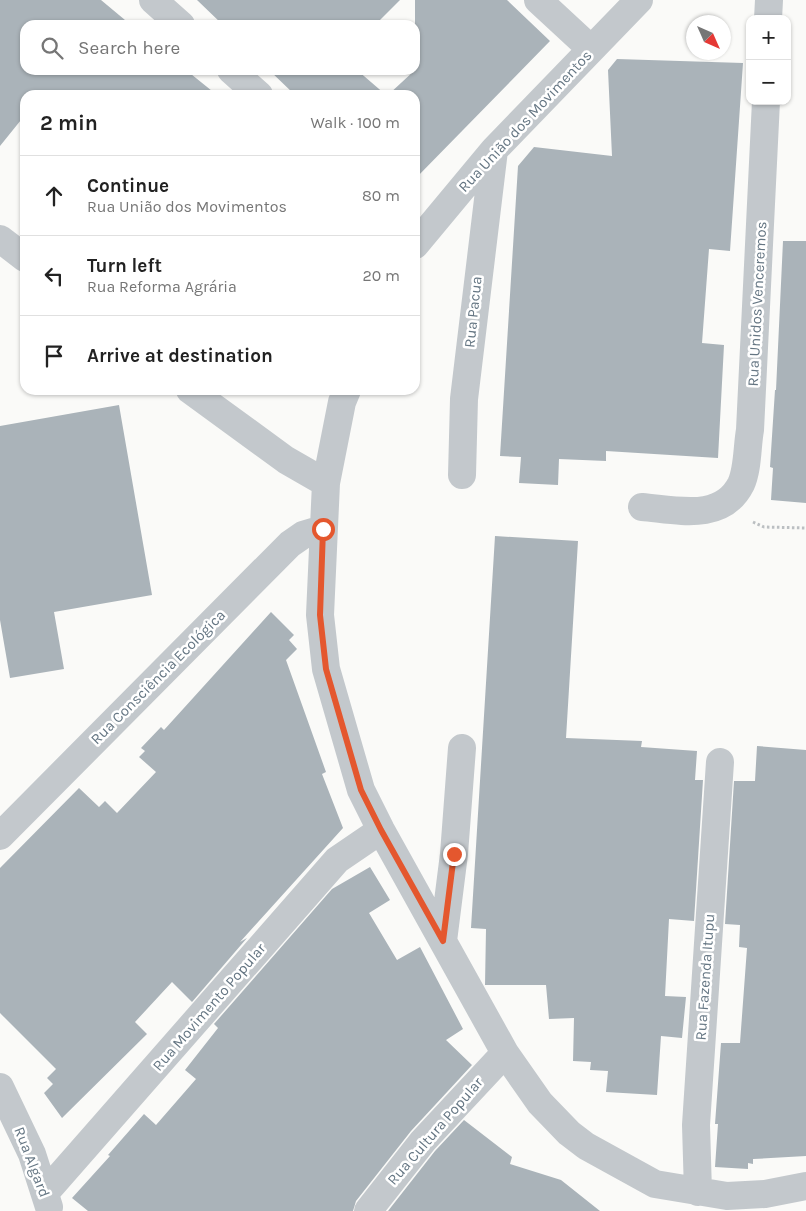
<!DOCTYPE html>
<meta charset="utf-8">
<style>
body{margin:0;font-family:Karla,sans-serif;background:#f6f6f6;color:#222}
.controls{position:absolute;right:15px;top:15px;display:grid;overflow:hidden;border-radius:10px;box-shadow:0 1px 4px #0004}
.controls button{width:45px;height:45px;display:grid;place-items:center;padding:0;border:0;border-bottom:1px solid #e0e0e0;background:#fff;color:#222;font:25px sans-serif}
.compass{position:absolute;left:686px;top:15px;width:45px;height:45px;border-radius:50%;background:#fff;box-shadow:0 1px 4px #0004;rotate:135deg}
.stop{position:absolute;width:15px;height:15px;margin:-11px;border:4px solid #e4572e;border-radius:50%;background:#fff}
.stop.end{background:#e4572e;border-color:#fff;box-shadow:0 1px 5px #0008}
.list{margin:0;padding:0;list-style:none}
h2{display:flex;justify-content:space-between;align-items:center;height:65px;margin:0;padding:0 20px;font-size:21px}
h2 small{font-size:16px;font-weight:400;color:#767676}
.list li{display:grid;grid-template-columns:32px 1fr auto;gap:15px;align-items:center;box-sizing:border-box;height:80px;padding:0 20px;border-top:1px solid #e0e0e0}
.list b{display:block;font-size:19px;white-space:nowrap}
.list p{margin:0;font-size:16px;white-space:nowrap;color:#767676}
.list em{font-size:16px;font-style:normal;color:#767676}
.icon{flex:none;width:28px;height:28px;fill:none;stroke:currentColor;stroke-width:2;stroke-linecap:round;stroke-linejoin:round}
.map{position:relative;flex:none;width:806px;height:1211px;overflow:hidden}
.search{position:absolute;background:#fff;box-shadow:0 1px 4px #0004;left:20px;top:20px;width:400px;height:55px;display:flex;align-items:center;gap:12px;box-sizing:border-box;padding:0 18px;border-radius:15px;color:#767676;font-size:19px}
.panel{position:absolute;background:#fff;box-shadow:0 1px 4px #0004;left:20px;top:90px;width:400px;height:305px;border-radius:15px}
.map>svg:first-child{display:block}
.building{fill:#aab3b9}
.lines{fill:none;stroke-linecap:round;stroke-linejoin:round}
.path{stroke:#bbbfc2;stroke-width:3;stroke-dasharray:2.5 2.5;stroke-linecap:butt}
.street{stroke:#c3c8cc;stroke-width:28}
.route{stroke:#e4572e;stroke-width:6}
.labels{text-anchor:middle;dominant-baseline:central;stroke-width:5;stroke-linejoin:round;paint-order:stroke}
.street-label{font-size:15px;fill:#657683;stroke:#fff}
</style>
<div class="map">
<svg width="806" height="1211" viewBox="0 0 806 1211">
<rect width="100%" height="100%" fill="#fafaf8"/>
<path class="building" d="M 0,0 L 101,0 L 131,25 L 25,25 L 25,70 L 186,70 L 217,95 L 25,95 L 25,115 L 0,146 Z
M 197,0 L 400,0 L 375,25 L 223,25 Z
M 415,0 L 507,0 L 550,41 L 415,179 L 415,95 L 388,95 L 415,70 Z
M 617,59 L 743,63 L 730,251 L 709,249 L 702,343 L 724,345 L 718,458 L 606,451 L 606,461 L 559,459 L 558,485 L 519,483 L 521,457 L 500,456 L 518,166 L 534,147 L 612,156 L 608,70 Z
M 269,70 L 357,70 L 386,95 L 295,95 Z
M 783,241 L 806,241 L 806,503 L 771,500 L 773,468 L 770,467 L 775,390 L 776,390 Z
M 119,405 L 152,595 L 54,612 L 64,669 L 10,678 L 0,620 L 0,426 Z
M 495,536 L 578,541 L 566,738 L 642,741 L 641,747 L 697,751 L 695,780 L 703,780 L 694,921 L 669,919 L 665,996 L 686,997 L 682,1038 L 661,1036 L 657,1095 L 606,1092 L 608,1071 L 590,1070 L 591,1062 L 573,1061 L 574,1018 L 549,1019 L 546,985 L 485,985 L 486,929 L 471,928 Z
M 271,612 L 294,635 L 289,640 L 297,649 L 286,660 L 326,772 L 322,774 L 343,828 L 240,942 L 247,938 L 192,1002 L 172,982 L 135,1022 L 147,1034 L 62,1118 L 44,1093 L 53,1084 L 47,1078 L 56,1069 L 0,1013 L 0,868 L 79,788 L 99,807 L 105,801 L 117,813 L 156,772 L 139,757 L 145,751 L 141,748 L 161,727 L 164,730 Z
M 757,746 L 806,750 L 806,1156 L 753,1159 L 753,1164 L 748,1163 L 748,1169 L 715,1167 L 718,1124 L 715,1124 L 721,1043 L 740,1043 L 747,948 L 739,947 L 740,925 L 725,924 L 734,781 L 755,781 Z
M 370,867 L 390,900 L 369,913 L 397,960 L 420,947 L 463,1029 L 446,1040 L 472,1065 L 411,1131 L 356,1201 L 353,1211 L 88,1211 L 72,1198 L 110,1156 L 108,1155 L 144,1114 L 156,1125 L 196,1079 L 185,1070 L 218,1028 L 214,1024 L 332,889 Z
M 464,1120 L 512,1157 L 510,1164 L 561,1180 L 600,1211 L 388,1211 L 435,1151 Z"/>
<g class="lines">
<path class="path" d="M 753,522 L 764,527 L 806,528"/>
<path class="street" d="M 153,0 L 181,25
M 538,0 L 591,49
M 768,19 L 769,0
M 231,70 L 259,95
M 0,239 L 25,258
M 415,245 L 494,150 L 639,0
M 190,390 L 286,460 L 326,483
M 347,390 L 342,402 L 326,483 L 320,615 L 326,669 L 361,790 L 381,830 L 505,1053 L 540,1103 L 569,1133 L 586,1146 L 655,1184 L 727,1196 L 765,1194 L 806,1186
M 462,475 L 464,399 L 494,150
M 642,507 C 677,510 722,522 741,484 C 748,469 747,446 750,430 L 766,101
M 0,836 L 290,544 L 303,535 L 323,529
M 443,941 L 454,854 L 462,748
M 0,1087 L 32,1154 L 49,1207
M 698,1192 L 696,1125 L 720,762
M 45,1193 L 337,860 L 381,830
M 368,1211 L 423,1141 L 505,1053"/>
</g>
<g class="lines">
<path class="route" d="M 323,529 L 320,615 L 326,669 L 361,790 L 381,830 L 443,941 L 454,854"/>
</g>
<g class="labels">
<g class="street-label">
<text transform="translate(525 121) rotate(-47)">Rua União dos Movimentos</text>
<text transform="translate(757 304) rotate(-87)">Rua Unidos Venceremos</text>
<text transform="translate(473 312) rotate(-84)">Rua Pacua</text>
<text transform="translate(158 677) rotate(-45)">Rua Consciência Ecológica</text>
<text transform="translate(705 977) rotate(-86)">Rua Fazenda Itupu</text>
<text transform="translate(209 1007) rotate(-49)">Rua Movimento Popular</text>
<text transform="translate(435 1131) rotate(-49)">Rua Cultura Popular</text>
<text transform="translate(32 1162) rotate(69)">Rua Algard</text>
</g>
</g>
</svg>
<div class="controls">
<button>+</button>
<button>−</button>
</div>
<svg class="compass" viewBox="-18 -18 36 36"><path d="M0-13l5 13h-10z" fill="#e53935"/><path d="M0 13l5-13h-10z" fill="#767676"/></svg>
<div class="stop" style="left:323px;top:529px"></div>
<div class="stop end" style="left:454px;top:854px"></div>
<div class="search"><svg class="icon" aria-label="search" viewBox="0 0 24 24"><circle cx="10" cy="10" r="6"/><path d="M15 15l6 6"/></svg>Search here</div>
<section class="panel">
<h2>2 min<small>Walk · 100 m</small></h2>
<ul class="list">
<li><svg class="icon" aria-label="ahead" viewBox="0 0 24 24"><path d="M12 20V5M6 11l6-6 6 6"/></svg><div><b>Continue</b><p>Rua União dos Movimentos</p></div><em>80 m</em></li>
<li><svg class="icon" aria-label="left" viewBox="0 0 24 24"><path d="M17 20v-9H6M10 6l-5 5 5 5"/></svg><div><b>Turn left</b><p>Rua Reforma Agrária</p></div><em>20 m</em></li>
<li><svg class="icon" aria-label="arrive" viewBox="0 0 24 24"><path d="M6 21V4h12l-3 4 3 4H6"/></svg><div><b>Arrive at destination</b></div></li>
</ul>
</section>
</div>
